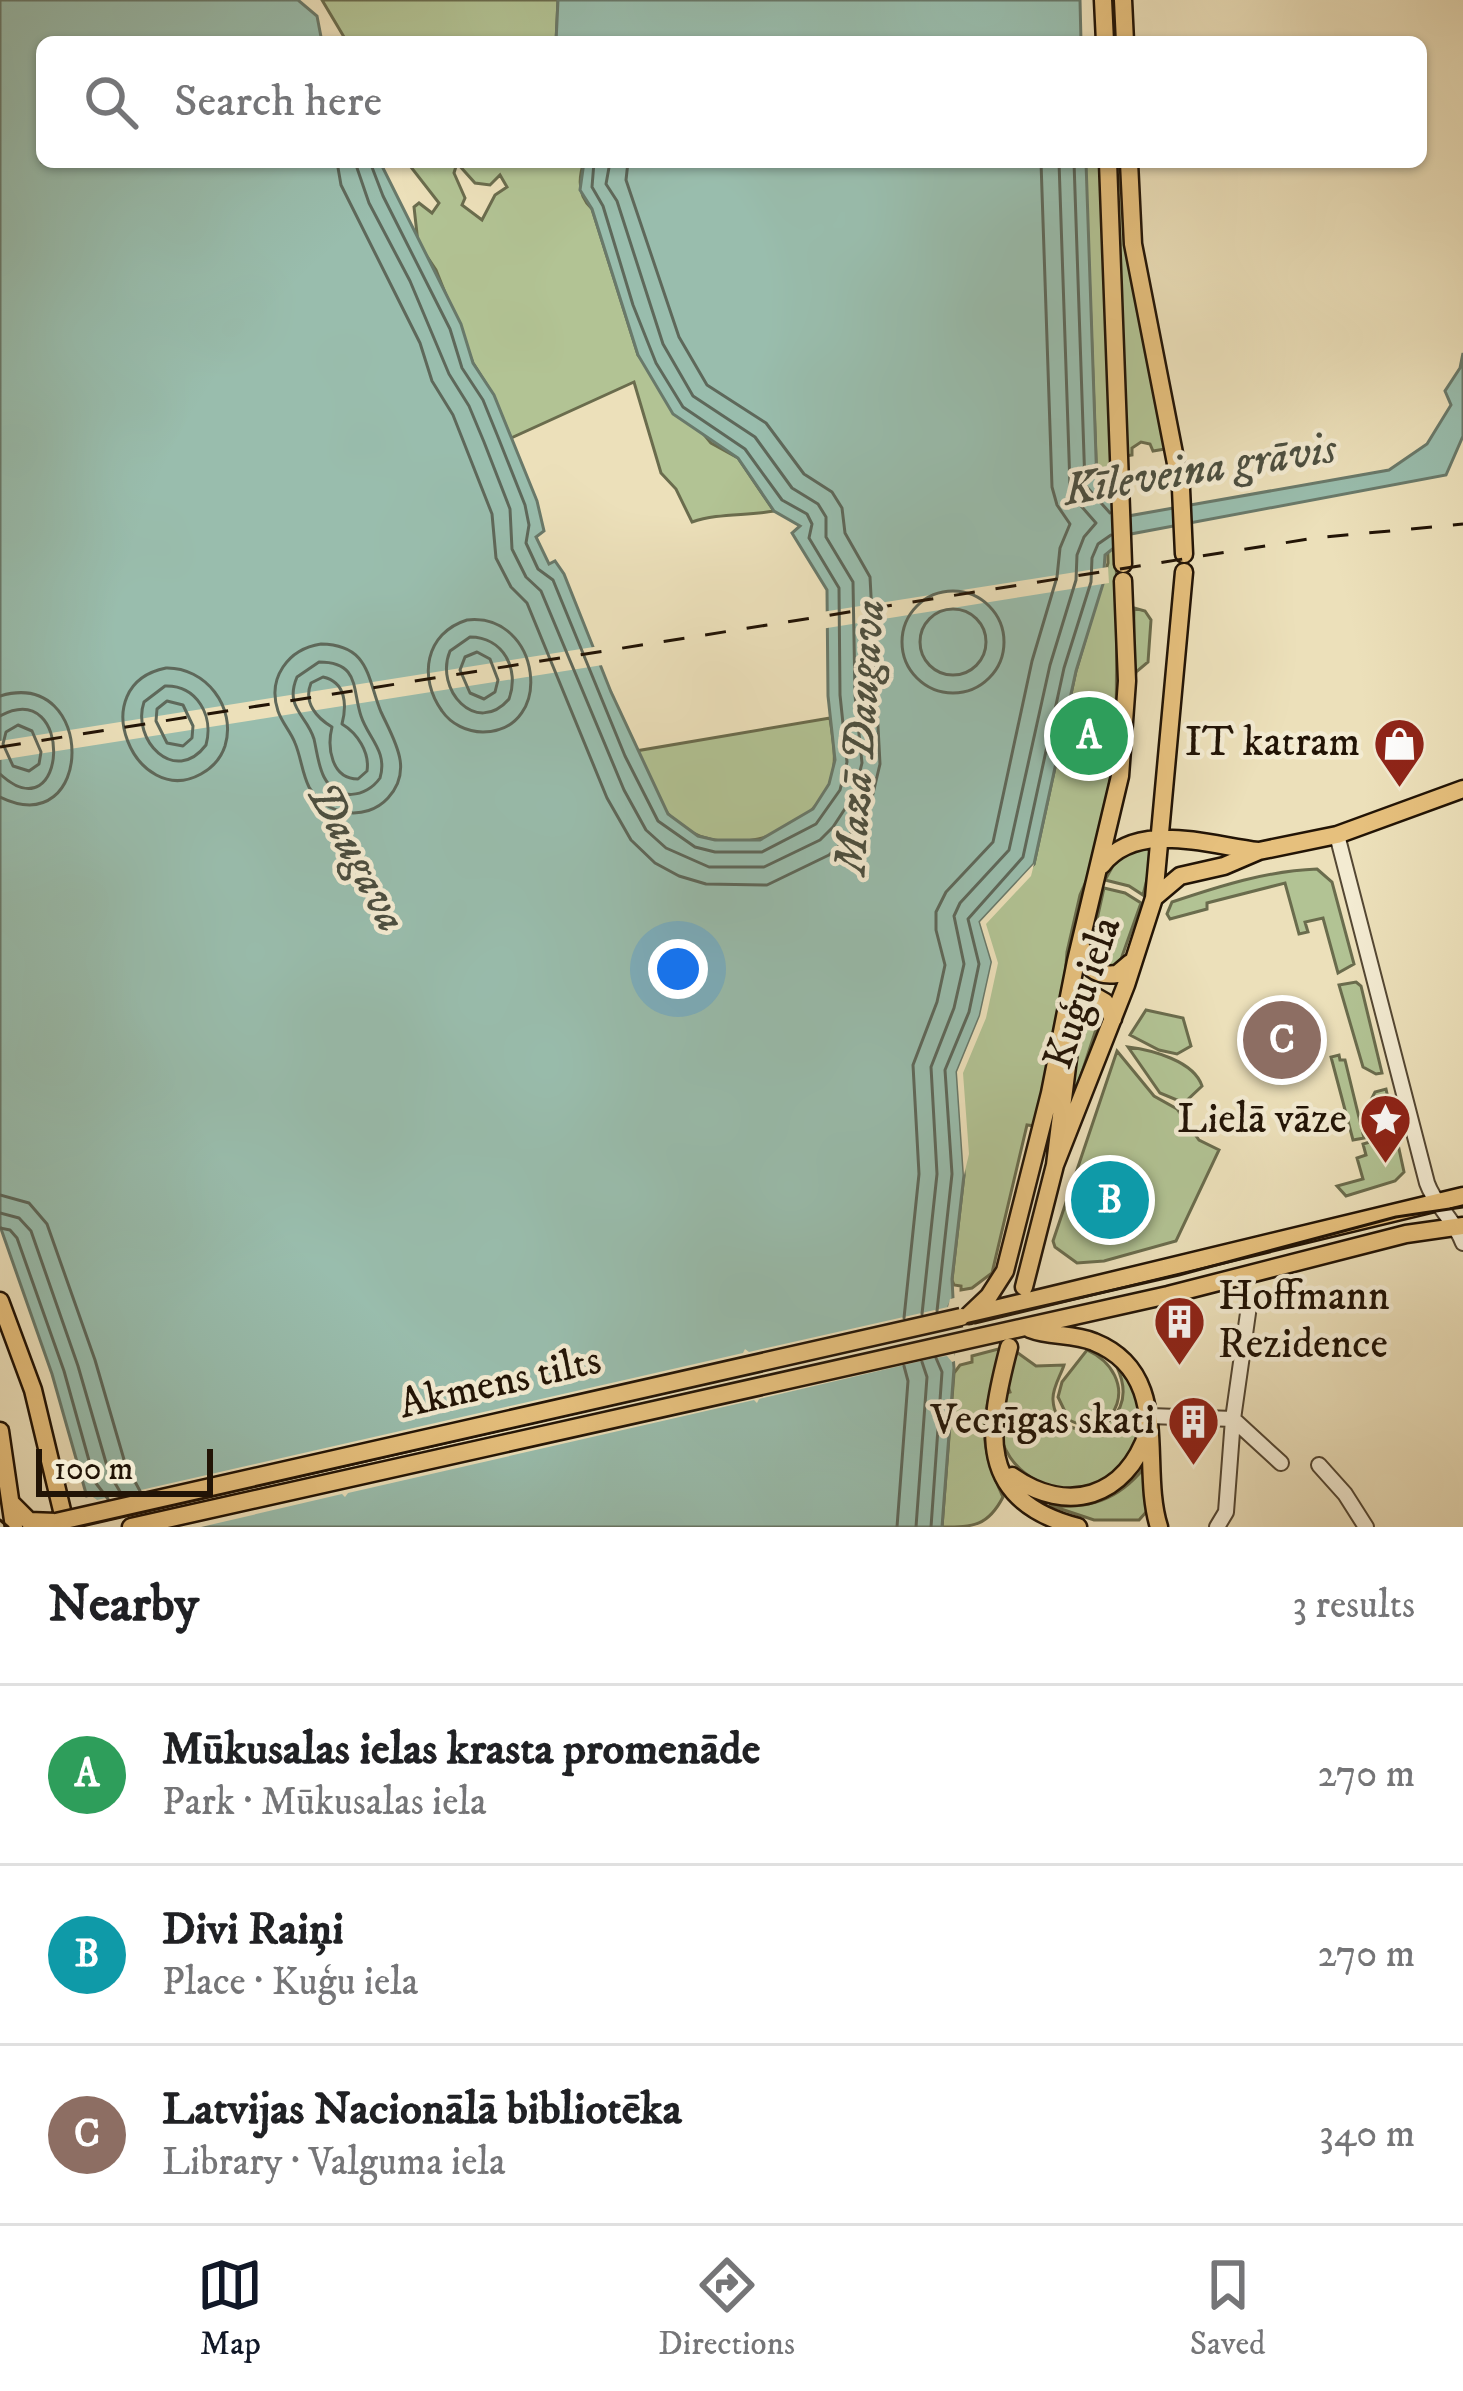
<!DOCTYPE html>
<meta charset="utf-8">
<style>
body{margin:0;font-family:"IM FELL DW Pica",serif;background:#f2f2f2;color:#202124}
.scale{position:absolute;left:36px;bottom:30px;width:177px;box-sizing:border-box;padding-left:12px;border:6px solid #221406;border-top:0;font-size:33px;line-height:42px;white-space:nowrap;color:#221406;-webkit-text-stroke:9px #f3ebd2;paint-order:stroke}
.you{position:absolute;left:678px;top:969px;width:42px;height:42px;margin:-30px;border:9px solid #fff;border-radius:50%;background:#1a73e8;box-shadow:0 0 0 18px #1a73e833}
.badge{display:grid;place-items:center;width:78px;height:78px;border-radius:50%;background:#111827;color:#fff;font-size:39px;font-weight:700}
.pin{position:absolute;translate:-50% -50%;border:6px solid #fff;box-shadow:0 3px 12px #0006}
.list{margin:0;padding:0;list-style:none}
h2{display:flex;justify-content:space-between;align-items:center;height:156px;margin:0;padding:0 48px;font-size:51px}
h2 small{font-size:39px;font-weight:400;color:#757577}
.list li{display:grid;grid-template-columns:78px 1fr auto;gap:36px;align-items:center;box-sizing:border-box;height:180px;padding:0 48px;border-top:3px solid #e0e0e0}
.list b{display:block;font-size:45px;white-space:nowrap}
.list p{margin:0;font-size:39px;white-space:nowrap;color:#757577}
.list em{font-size:39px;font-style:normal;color:#757577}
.icon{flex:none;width:66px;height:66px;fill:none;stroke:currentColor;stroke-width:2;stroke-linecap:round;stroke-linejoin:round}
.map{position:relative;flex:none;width:1463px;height:1527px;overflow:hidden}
.search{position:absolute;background:#fff;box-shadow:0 3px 9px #0004;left:36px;right:36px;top:36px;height:132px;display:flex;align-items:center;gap:30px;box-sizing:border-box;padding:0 42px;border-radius:18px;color:#757577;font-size:45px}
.sheet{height:696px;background:#fff}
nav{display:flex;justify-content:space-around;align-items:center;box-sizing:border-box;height:168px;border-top:3px solid #e0e0e0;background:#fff;font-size:33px;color:#757577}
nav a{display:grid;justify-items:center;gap:6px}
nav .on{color:#111827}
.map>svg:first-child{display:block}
.green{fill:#b2c394;stroke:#6a6c4d;stroke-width:3;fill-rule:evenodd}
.water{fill:#99bdad;stroke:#69796a;stroke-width:3}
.pier{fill:#ece0ba}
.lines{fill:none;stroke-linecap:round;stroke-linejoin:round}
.shore{stroke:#5e685a;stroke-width:3}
.minor-casing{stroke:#544733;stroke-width:18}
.major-casing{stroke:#221406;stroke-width:21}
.minor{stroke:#f3ebd2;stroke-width:14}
.major{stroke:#e6c07d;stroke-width:16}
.tram{stroke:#221406;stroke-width:3}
.rail{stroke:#221406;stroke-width:3;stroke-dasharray:21 21;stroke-linecap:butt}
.major-bridge-casing{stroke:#221406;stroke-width:21;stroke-linecap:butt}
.major-bridge{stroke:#e6c07d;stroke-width:16}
.labels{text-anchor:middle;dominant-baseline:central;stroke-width:9;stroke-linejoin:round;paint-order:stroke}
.poi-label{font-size:42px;fill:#221406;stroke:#f3ebd2;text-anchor:end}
.street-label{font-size:42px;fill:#221406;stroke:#f3ebd2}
.water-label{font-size:45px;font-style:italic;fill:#4c4f40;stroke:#f3ebd2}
</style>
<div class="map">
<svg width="1463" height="1527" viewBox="0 0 1463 1527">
<rect width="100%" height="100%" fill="#ece0ba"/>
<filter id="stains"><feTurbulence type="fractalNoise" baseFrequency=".00167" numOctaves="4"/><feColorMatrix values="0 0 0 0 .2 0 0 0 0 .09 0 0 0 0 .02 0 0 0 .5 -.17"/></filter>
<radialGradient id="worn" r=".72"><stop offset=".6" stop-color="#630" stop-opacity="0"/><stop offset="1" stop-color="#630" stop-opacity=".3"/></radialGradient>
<path class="green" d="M 322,0 L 558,0 L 556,42 L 347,42 Z
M 407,162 L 584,162 C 578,179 578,196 592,209 L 638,355 L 711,443 L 738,458 L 774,511 C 746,516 718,513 692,522 L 676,489 L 661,473 L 634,382 L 511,438 L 493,395 L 473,363 L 436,270 L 418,243 L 414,207 L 419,203 L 432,213 L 439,203 ZM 457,163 L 475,183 L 490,185 L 500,175 L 507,187 L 495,195 L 482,220 L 462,205 L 465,198 L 454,173 Z
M 1085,162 L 1101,162 L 1117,588 L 1116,749 L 1094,863 L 1080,895 L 1067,952 L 1063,1000 L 1035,1126 L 1027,1125 L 992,1273 L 972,1288 L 961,1290 L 961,1286 L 954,1285 L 952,1280 L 964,1175 L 957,1072 L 980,922 L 1034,864 L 1076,671 L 1108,563 L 1106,487 L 1097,486 Z
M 1116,162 L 1122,162 L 1165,449 L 1153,451 L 1150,444 L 1141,442 L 1132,448 L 1132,455 L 1126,456 Z
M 1134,608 L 1145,611 L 1151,620 L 1148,662 L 1136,672 L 1133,691 Z
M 830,718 C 833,740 838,762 830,783 C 806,840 716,864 671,817 C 655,800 646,772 636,751 Z
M 1150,847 L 1150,867 L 1143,895 L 1129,886 L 1105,880 L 1119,855 Z
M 1317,869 L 1332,882 L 1354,964 L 1338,973 L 1323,918 L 1305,922 L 1308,932 L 1299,934 L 1285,883 L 1207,903 L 1207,909 L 1170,919 L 1167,914 L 1172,902 C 1220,886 1266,871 1317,869 Z
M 1104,888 L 1125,893 L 1141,903 L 1120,962 L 1111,969 L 1096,964 L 1090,951 Z
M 1356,982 L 1361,986 L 1382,1073 L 1376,1074 L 1363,1067 L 1339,985 Z
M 1093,1001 L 1102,1011 L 1069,1112 L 1080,1014 L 1083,1006 Z
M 1146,1010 L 1183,1018 L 1191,1046 L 1177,1054 L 1159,1050 L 1130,1035 Z
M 1128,1047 C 1152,1050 1194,1061 1202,1086 L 1184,1103 L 1160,1093 Z
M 1117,1051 L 1154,1096 L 1177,1109 L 1199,1140 L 1219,1150 L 1176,1241 L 1104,1261 L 1077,1263 L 1055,1247 L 1053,1241 Z
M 1339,1055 L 1340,1060 L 1345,1060 L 1364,1138 L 1353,1140 L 1331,1057 Z
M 1386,1089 L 1404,1172 L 1395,1181 L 1346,1196 L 1337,1186 L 1363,1179 L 1357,1158 L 1366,1155 L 1363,1144 L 1380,1139 L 1371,1100 L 1375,1092 Z
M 1002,1348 C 985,1415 972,1431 1003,1497 C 988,1526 974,1527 942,1527 L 954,1373 L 960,1365 L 972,1362 L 972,1356 Z
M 1087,1350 C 1143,1376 1117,1444 1069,1420 L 1058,1397 L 1062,1382 Z
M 1015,1351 L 1036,1366 L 1064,1365 C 1061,1375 1052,1388 1053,1400 C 1056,1452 1147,1432 1117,1367 C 1149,1398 1150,1453 1109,1479 C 1066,1508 999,1475 999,1422 C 999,1413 1003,1403 1004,1394 L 1010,1392 L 1008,1386 Z
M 1144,1468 L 1148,1510 L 1139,1520 L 1094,1520 L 1049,1505 C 1088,1510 1118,1500 1144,1468 Z"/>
<path class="water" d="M 0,0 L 298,0 L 317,16 L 322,42 L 42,42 L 42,162 L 380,162 L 461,324 L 473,363 L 494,395 L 537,501 L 544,531 L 536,537 L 549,564 L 555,561 L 564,574 L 611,692 L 668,814 L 698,836 L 715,840 L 760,840 L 813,809 L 829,784 L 835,760 L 828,696 L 827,590 L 792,533 L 800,526 L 774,511 L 738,458 L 673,414 L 638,355 L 592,209 L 580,190 L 584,162 L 1086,162 L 1097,486 L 1104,486 L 1128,516 L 1389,470 L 1427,444 L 1451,405 L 1445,391 L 1460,368 L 1463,353 L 1463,436 L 1446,475 L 1131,534 L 1105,555 L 1103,584 L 1076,671 L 1034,864 L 980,922 L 992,962 L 980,1016 L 957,1072 L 964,1175 L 952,1279 L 953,1298 L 949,1306 L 954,1368 L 942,1527 L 102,1527 L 92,1496 L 87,1497 L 52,1374 L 0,1226 Z
M 558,0 L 1080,0 L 1081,42 L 556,42 Z"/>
<path class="pier" d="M 1108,567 L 1109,583 L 821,629 L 822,612 Z
M 600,646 L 609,664 L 0,760 L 0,741 Z
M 1034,864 L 1031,876 L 986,924 L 998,963 L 986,1018 L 963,1073 L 969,1154 L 964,1175 L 957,1072 L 980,1016 L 992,962 L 980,922 Z
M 959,1297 L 955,1304 L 954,1355 L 960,1359 L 952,1362 L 947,1356 L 934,1358 L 759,1399 L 757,1403 L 754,1400 L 348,1493 L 345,1497 L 342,1494 L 201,1527 L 96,1527 L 90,1503 L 81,1499 L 92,1496 L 97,1500 L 743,1353 L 745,1349 L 749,1352 L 948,1307 L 950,1299 Z"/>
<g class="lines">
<path class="shore" d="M 337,162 L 341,185 L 420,343 L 432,381 L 453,415 L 492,514 L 496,558 L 511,587 L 527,603 L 607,798 L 631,840 L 655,863 L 679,876 L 706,884 L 767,885 L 829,855 L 849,836 L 871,802 L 880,764 L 870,577 L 845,533 L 842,508 L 832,492 L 804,474 L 766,423 L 707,385 L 679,337 L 626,180 L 628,162
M 355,162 L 369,203 L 410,281 L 449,374 L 469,406 L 484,442 L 510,509 L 512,549 L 526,577 L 541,591 L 624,790 L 646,830 L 666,848 L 709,867 L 764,867 L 820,840 L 833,827 L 854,795 L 862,763 L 855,695 L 853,582 L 826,537 L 826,517 L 818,504 L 792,488 L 755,437 L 693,396 L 663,344 L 617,201 L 606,184 L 610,162
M 370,162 L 383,196 L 450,329 L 462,368 L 483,400 L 498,437 L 525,505 L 529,525 L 526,543 L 538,569 L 553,580 L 625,756 L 658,821 L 695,847 L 715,852 L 762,852 L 816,824 L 840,790 L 847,762 L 840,695 L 839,588 L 809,538 L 812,524 L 807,514 L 782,500 L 745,449 L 683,407 L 656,363 L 633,305 L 603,206 L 592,187 L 594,162
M 1074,162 L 1085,485 L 1110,513
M902 642a51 51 0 1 1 102 0a51 51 0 1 1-102 0Z
M920 642a33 33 0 1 1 66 0a33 33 0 1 1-66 0Z
M 467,620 C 541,612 556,731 483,732 C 467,732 451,724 442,711 C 418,678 425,633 467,620 Z
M 470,637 C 503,637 520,669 509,699 C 476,737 434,689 450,651 Z
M 321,644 C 370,645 367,678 381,712 C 394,740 414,770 388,798 C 366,822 325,816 309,787 C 302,773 301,757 295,743 C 291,732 282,723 278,711 C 267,678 288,649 321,644 Z
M 477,652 L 490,659 L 498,680 L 495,692 L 484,699 L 470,693 L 460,670 L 465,657 Z
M 319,662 C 360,662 352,689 361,716 C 368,738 388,751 380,778 C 366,798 337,802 324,777 C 318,765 317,752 314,739 C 307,715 284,708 297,677 Z
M 166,668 C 205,667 237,707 225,746 C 221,758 212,768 201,774 C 136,810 82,685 166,668 Z
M 323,677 C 346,682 347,705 342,724 C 357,733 370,752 367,771 L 358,779 C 331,779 327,747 332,727 C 317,718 303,703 311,683 Z
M 165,686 C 197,685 214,716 206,745 C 175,786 131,740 144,702 Z
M 0,696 C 97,667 95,843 0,797
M 167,701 L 183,705 L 193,726 L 192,738 L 183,746 L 167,743 L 156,721 L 157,709 Z
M 0,716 C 75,676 68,836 0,774
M 18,725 L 32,731 L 41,752 L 39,764 L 29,771 L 13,766 L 3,744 L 6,732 Z
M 0,1195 L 29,1203 L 47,1224 L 95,1360 L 125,1463 L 140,1491
M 0,1213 L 19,1218 L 31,1231 L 78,1366 L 109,1473 L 122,1495
M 0,1228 L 10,1230 L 17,1238 L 64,1371 L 95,1482 L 108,1499
M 937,1311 L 952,1174 L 945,1070 L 969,1012 L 979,964 L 968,919 L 1023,857 L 1064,668 L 1091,582 L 1092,558 L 1098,544 L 1111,535
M 922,1314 L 937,1174 L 931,1067 L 954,1008 L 964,964 L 954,916 L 960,903 L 1009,850 L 1050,665 L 1076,580 L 1077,555 L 1084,537 L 1096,523 L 1075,499 L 1070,486 L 1059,162
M 904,1318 L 919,1174 L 913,1065 L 937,1002 L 945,965 L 936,930 L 936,912 L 946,892 L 993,842 L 1032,661 L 1057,577 L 1060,548 L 1070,524 L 1057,505 L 1052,487 L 1041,162
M 897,1527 L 908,1381 L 904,1366
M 916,1527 L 927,1377 L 922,1362
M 931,1527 L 942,1372 L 936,1358"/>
<defs>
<path id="minor" d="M 1337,835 L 1427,1183 C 1435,1206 1455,1220 1463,1243
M 1150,1416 L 1233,1419 L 1281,1463
M 1319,1465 L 1345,1494 L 1366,1527
M 1217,1527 L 1226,1512 L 1233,1419 L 1249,1306"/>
<path id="major" d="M 1103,0 L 1105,42
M 1123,0 L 1125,42
M 1108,162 L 1123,564
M 1129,162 L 1133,244 L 1181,489 L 1184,554
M 1102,865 C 1137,820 1208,845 1258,851
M 1154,898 L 1180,876 L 1224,866 L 1259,851 L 1337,835 L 1463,789
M 1081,946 C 1084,967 1096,977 1117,974 L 1130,963
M 1069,1012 L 1079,998 L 1091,994 L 1105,1002 L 1113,1019
M 1055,1165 L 1126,985 L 1154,898 L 1184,572
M 1024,1287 L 1055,1165 L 1069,1050
M 0,1301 L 33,1390 L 66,1527
M 974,1314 L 1463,1196
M 969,1315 L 989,1296 L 1005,1271 L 1050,1093 L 1076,961 L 1120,776 L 1127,681 L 1123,581
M 1030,1329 C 1050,1337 1073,1333 1094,1342 C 1174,1374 1139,1464 1159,1527
M 1009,1347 C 988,1428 974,1500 1078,1527
M 0,1431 L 14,1527
M 1012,1476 C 1068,1515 1125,1498 1148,1432
M 11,1503 L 29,1521 L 56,1522
M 131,1527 L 1168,1295 L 1406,1234 L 1463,1226"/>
</defs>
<use href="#minor" class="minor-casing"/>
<use href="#major" class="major-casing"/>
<use href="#minor" class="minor"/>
<use href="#major" class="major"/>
<path class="tram" d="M 0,1520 L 8,1527
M 78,1527 L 1179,1275 L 1396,1217 L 1463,1207"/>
<path class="rail" d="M 0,747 L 1315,538 L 1463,524"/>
<defs>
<path id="major-bridge" d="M 56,1522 L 961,1317"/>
</defs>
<use href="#major-bridge" class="major-bridge-casing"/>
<use href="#major-bridge" class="major-bridge"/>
</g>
<defs>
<symbol id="shop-pin" viewBox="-11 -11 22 30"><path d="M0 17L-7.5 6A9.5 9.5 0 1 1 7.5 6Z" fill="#8f2418" stroke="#f3ebd2"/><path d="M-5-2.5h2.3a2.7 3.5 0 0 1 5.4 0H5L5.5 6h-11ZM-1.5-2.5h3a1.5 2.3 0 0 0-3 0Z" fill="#fff"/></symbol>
<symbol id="sight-pin" viewBox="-11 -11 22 30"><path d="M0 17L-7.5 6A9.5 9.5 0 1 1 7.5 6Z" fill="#8f2418" stroke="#f3ebd2"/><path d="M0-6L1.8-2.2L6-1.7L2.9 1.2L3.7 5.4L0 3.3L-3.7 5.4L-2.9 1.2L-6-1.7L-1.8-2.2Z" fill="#fff"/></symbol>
<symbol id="building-pin" viewBox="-11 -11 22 30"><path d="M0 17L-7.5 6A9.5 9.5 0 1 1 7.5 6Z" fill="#8f2418" stroke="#f3ebd2"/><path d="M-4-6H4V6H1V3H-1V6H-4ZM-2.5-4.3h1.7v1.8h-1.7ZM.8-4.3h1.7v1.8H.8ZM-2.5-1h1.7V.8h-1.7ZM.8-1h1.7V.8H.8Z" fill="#fff"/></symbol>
</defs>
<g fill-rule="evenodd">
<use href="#shop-pin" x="1370" y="714" width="59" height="81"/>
<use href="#sight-pin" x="1356" y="1090" width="59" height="81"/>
<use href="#building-pin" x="1150" y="1292" width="59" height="81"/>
<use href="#building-pin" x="1164" y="1392" width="59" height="81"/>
</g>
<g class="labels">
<g class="poi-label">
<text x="1360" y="743">IT katram</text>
<text x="1347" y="1120">Lielā vāze</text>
<text x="1218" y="1297" text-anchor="start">Hoffmann<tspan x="1218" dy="48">Rezidence</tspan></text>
<text x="1155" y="1421">Vecrīgas skati</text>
</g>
<g class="street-label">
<text transform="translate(1083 993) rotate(-71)">Kuģu iela</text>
<text transform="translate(500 1383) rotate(-13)">Akmens tilts</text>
</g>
<g class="water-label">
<text transform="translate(1200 470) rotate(-9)">Kīleveina grāvis</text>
<text transform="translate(861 737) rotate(-86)">Mazā Daugava</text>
<text transform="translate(356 857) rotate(62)">Daugava</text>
</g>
</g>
<rect width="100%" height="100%" filter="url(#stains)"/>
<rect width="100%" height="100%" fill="url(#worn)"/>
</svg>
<div class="scale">100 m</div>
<div class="you"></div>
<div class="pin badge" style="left:1089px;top:736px;background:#2e9e5b">A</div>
<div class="pin badge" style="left:1110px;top:1200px;background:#0f9aa8">B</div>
<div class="pin badge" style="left:1282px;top:1040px;background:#8d6e63">C</div>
<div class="search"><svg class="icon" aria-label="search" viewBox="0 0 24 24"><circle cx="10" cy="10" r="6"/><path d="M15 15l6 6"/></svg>Search here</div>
</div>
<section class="sheet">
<h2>Nearby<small>3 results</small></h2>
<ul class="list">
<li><span class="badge" style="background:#2e9e5b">A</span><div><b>Mūkusalas ielas krasta promenāde</b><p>Park · Mūkusalas iela</p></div><em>270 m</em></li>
<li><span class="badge" style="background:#0f9aa8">B</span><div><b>Divi Raiņi</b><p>Place · Kuģu iela</p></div><em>270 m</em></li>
<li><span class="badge" style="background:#8d6e63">C</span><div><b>Latvijas Nacionālā bibliotēka</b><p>Library · Valguma iela</p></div><em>340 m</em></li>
</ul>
</section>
<nav>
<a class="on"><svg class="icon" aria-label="map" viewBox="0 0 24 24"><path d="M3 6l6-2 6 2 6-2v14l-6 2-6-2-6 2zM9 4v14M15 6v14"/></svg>Map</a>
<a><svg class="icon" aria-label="directions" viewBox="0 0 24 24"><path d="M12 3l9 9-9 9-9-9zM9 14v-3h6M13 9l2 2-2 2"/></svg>Directions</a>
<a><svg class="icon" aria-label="saved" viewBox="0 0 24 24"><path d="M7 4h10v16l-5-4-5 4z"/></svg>Saved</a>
</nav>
